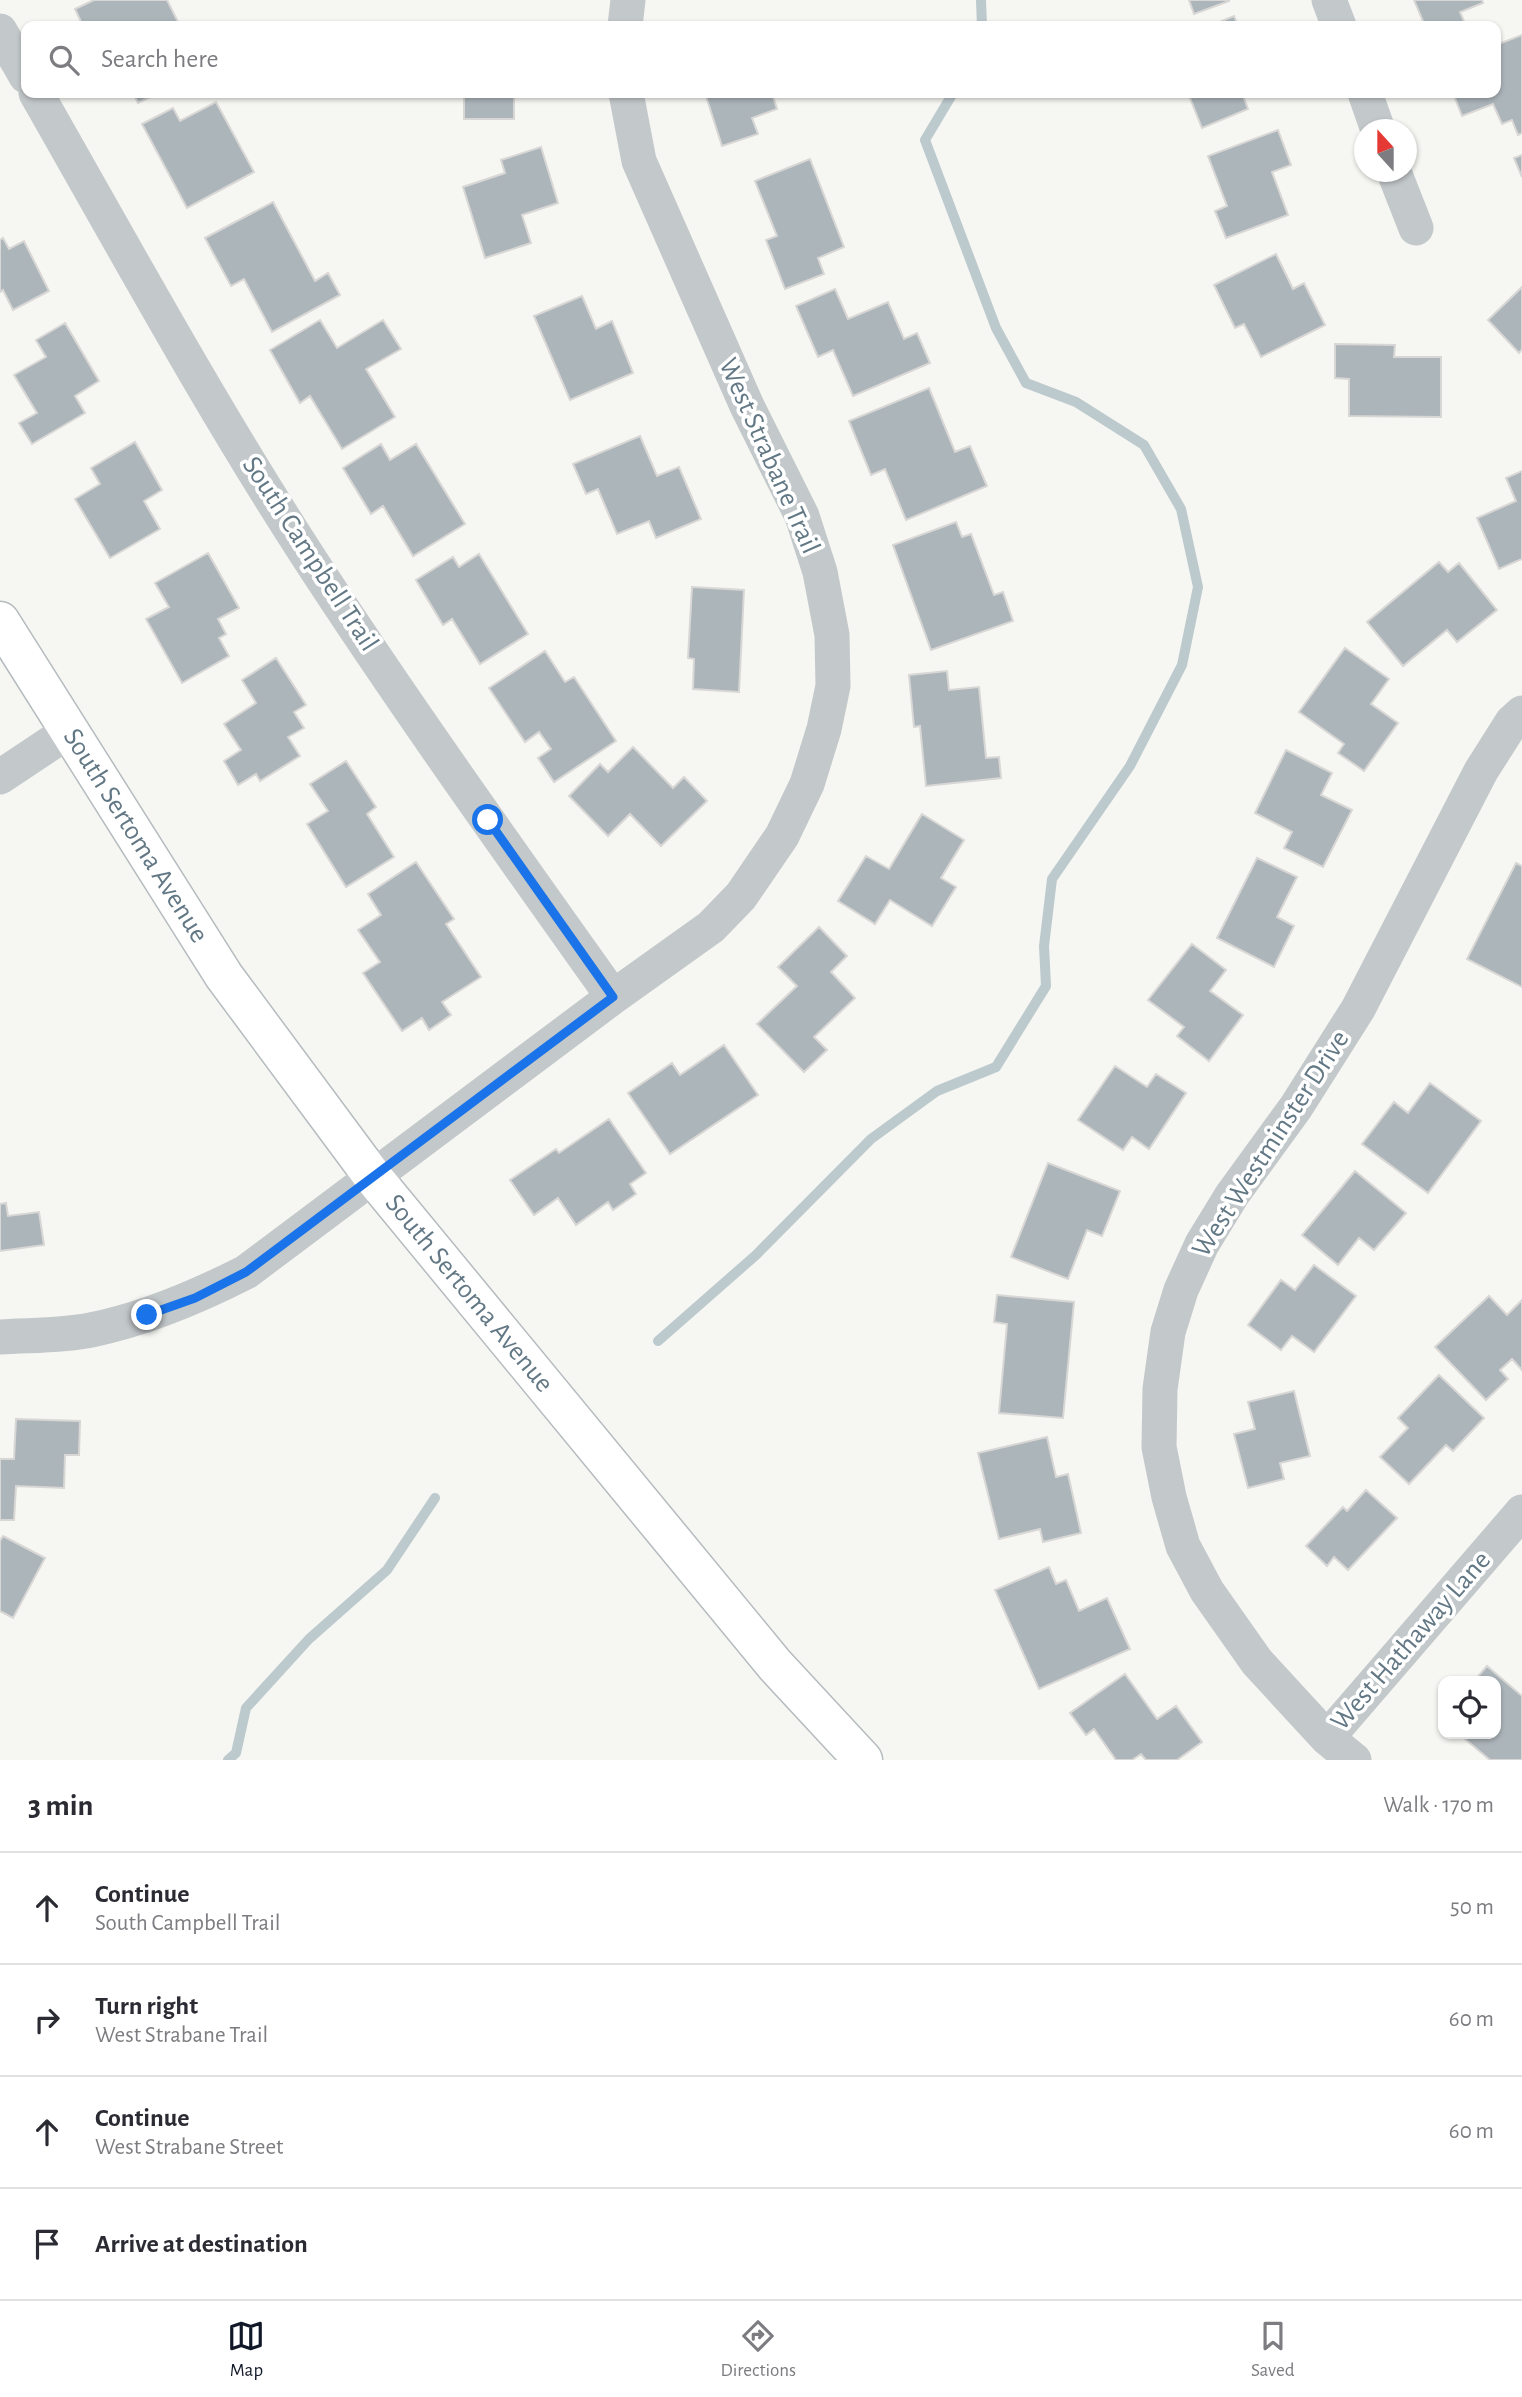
<!DOCTYPE html>
<meta charset="utf-8">
<style>
body{margin:0;font-family:"Alegreya Sans",sans-serif;background:#f7f7f7;color:#2b2b33}
.controls{position:absolute;right:21px;bottom:21px;display:grid;overflow:hidden;border-radius:14px;box-shadow:0 2px 5px #0004}
.controls button{width:63px;height:63px;display:grid;place-items:center;padding:0;border:0;border-bottom:2px solid #e1e1e2;background:#fff;color:#2b2b33;font:35px sans-serif}
.compass{position:absolute;left:1354px;top:119px;width:63px;height:63px;border-radius:50%;background:#fff;box-shadow:0 2px 5px #0004;rotate:339deg}
.stop{position:absolute;width:21px;height:21px;margin:-16px;border:5px solid #1a73e8;border-radius:50%;background:#fff}
.stop.end{background:#1a73e8;border-color:#fff;box-shadow:0 2px 7px #0008}
.list{margin:0;padding:0;list-style:none}
h2{display:flex;justify-content:space-between;align-items:center;height:91px;margin:0;padding:0 28px;font-size:30px}
h2 small{font-size:23px;font-weight:400;color:#7c7c81}
.list li{display:grid;grid-template-columns:46px 1fr auto;gap:21px;align-items:center;box-sizing:border-box;height:112px;padding:0 28px;border-top:2px solid #e1e1e2}
.list b{display:block;font-size:26px;white-space:nowrap}
.list p{margin:0;font-size:23px;white-space:nowrap;color:#7c7c81}
.list em{font-size:23px;font-style:normal;color:#7c7c81}
.icon{flex:none;width:38px;height:38px;fill:none;stroke:currentColor;stroke-width:2;stroke-linecap:round;stroke-linejoin:round}
.map{position:relative;flex:none;width:1522px;height:1760px;overflow:hidden}
.search{position:absolute;background:#fff;box-shadow:0 2px 5px #0004;left:21px;right:21px;top:21px;height:77px;display:flex;align-items:center;gap:18px;box-sizing:border-box;padding:0 24px;border-radius:14px;color:#7c7c81;font-size:26px}
.sheet{height:539px;background:#fff}
nav{display:flex;justify-content:space-around;align-items:center;box-sizing:border-box;height:98px;border-top:2px solid #e1e1e2;background:#fff;font-size:19px;color:#7c7c81}
nav a{display:grid;justify-items:center;gap:4px}
nav .on{color:#111827}
.map>svg:first-child{display:block}
.lines{fill:none;stroke-linecap:round;stroke-linejoin:round}
.stream{stroke:#bcc9cd;stroke-width:10}
.building{fill:#acb5ba;stroke:#d8d7d5;stroke-width:2}
.secondary-casing{stroke:#b5bbbf;stroke-width:41}
.minor{stroke:#c3c8ca;stroke-width:35}
.secondary{stroke:#fff;stroke-width:38}
.route{stroke:#1a73e8;stroke-width:9}
.labels{text-anchor:middle;dominant-baseline:central;stroke-width:7;stroke-linejoin:round;paint-order:stroke}
.street-label{font-size:28px;fill:#637885;stroke:#fff}
</style>
<div class="map">
<svg width="1522" height="1760" viewBox="0 0 1522 1760">
<rect width="100%" height="100%" fill="#f6f6f2"/>
<g class="lines">
<path class="stream" d="M 981,0 L 982,26
M 658,1341 L 756,1255 L 871,1139 L 937,1091 L 996,1067 L 1046,986 L 1044,946 L 1052,879 L 1130,766 L 1182,665 L 1198,587 L 1181,509 L 1144,445 L 1076,402 L 1026,383 L 996,328 L 925,140 L 953,93
M 228,1760 L 236,1753 L 246,1708 L 309,1639 L 387,1570 L 435,1498"/>
</g>
<path class="building" d="M 94,0 L 167,0 L 180,26 L 83,26 L 75,9 Z
M 1189,0 L 1229,0 L 1229,1 L 1194,14 Z
M 1414,0 L 1482,0 L 1483,3 L 1460,12 L 1466,26 L 1425,26 Z
M 1234,16 L 1238,26 L 1210,26 Z
M 464,24 L 530,24 L 530,26 L 464,26 Z
M 1522,35 L 1522,133 L 1518,135 L 1512,120 L 1502,124 L 1493,104 L 1462,116 L 1453,93 L 1496,93 L 1496,45 Z
M 133,93 L 159,93 L 138,103 Z
M 464,93 L 514,93 L 514,119 L 464,119 Z
M 705,93 L 772,93 L 777,109 L 752,118 L 758,134 L 722,146 Z
M 1188,93 L 1242,93 L 1248,109 L 1202,128 Z
M 216,102 L 254,172 L 187,208 L 142,124 L 173,108 L 180,121 Z
M 1278,130 L 1291,165 L 1272,172 L 1288,215 L 1226,238 L 1215,211 L 1227,206 L 1208,156 Z
M 541,147 L 558,203 L 522,215 L 531,243 L 485,258 L 463,187 L 505,173 L 501,160 Z
M 1522,155 L 1522,177 L 1514,158 Z
M 810,159 L 844,247 L 818,258 L 824,274 L 785,289 L 766,240 L 777,236 L 755,181 Z
M 273,202 L 315,281 L 328,273 L 340,295 L 272,332 L 244,279 L 231,286 L 205,238 Z
M 3,238 L 9,249 L 24,241 L 49,291 L 13,310 L 3,290 L 0,292 L 0,240 Z
M 1276,254 L 1293,289 L 1304,283 L 1325,325 L 1261,357 L 1244,324 L 1235,328 L 1214,285 Z
M 1522,287 L 1522,349 L 1519,353 L 1488,320 Z
M 835,289 L 848,319 L 888,302 L 904,339 L 917,333 L 930,363 L 853,396 L 833,350 L 818,357 L 796,306 Z
M 582,296 L 596,329 L 612,321 L 633,373 L 570,400 L 534,316 Z
M 320,320 L 337,348 L 383,320 L 401,349 L 366,369 L 395,417 L 342,449 L 310,396 L 300,403 L 270,350 Z
M 65,323 L 99,381 L 75,396 L 85,413 L 32,444 L 19,423 L 37,413 L 14,375 L 46,357 L 36,340 Z
M 1335,344 L 1395,345 L 1394,357 L 1441,357 L 1441,417 L 1349,416 L 1349,379 L 1335,378 Z
M 929,388 L 955,452 L 970,446 L 987,486 L 906,520 L 885,469 L 871,475 L 849,421 Z
M 640,436 L 657,476 L 679,467 L 701,519 L 656,538 L 649,521 L 617,534 L 598,489 L 586,494 L 573,464 Z
M 135,442 L 162,490 L 144,501 L 160,529 L 110,558 L 75,499 L 100,484 L 91,468 Z
M 381,444 L 390,460 L 416,444 L 465,524 L 413,556 L 383,506 L 371,514 L 343,468 Z
M 1522,471 L 1522,559 L 1499,569 L 1477,518 L 1516,501 L 1506,478 Z
M 956,522 L 962,537 L 971,534 L 994,595 L 1003,592 L 1013,621 L 931,650 L 893,545 Z
M 208,553 L 239,608 L 218,619 L 226,634 L 219,638 L 229,656 L 182,683 L 146,619 L 169,607 L 155,583 Z
M 479,554 L 528,634 L 480,664 L 452,619 L 443,625 L 416,580 L 453,557 L 459,567 Z
M 1439,562 L 1448,572 L 1459,563 L 1497,610 L 1457,642 L 1447,630 L 1403,666 L 1367,622 Z
M 692,587 L 744,590 L 739,692 L 693,689 L 694,659 L 688,658 Z
M 1345,648 L 1389,679 L 1371,704 L 1398,723 L 1364,771 L 1338,753 L 1344,744 L 1299,712 Z
M 545,651 L 565,682 L 574,677 L 616,741 L 554,782 L 538,758 L 551,749 L 539,732 L 525,742 L 489,688 Z
M 276,658 L 306,705 L 294,712 L 304,728 L 288,737 L 300,756 L 260,781 L 256,774 L 238,785 L 224,761 L 241,750 L 224,724 L 256,703 L 242,680 Z
M 947,671 L 949,690 L 979,687 L 986,758 L 999,757 L 1001,778 L 926,786 L 920,726 L 914,727 L 909,675 Z
M 633,747 L 673,788 L 684,777 L 707,801 L 661,846 L 630,814 L 608,836 L 569,796 L 600,764 L 608,772 Z
M 1286,750 L 1332,773 L 1321,795 L 1352,810 L 1323,867 L 1284,848 L 1292,832 L 1255,813 Z
M 346,761 L 376,807 L 367,814 L 394,857 L 346,887 L 307,824 L 328,811 L 310,784 Z
M 922,814 L 964,840 L 941,878 L 956,887 L 932,926 L 890,900 L 875,924 L 838,901 L 866,856 L 889,869 Z
M 1257,858 L 1297,877 L 1277,917 L 1294,926 L 1274,967 L 1217,938 Z
M 416,862 L 454,919 L 446,924 L 481,977 L 442,1002 L 451,1015 L 429,1030 L 422,1018 L 402,1031 L 363,973 L 380,962 L 358,930 L 381,915 L 368,894 Z
M 1516,863 L 1522,866 L 1522,987 L 1467,959 Z
M 819,927 L 847,956 L 831,972 L 855,998 L 814,1037 L 827,1050 L 804,1072 L 757,1024 L 797,986 L 778,967 Z
M 1192,944 L 1226,970 L 1210,991 L 1243,1015 L 1209,1061 L 1177,1036 L 1184,1027 L 1148,1000 Z
M 724,1045 L 758,1095 L 670,1154 L 628,1093 L 672,1063 L 680,1075 Z
M 1115,1066 L 1147,1087 L 1156,1074 L 1186,1093 L 1149,1149 L 1132,1137 L 1123,1150 L 1078,1120 Z
M 1430,1083 L 1481,1121 L 1428,1193 L 1362,1144 L 1394,1102 L 1408,1113 Z
M 609,1119 L 646,1173 L 630,1184 L 636,1194 L 613,1210 L 608,1202 L 576,1225 L 558,1198 L 534,1215 L 510,1180 L 556,1149 L 559,1153 Z
M 1048,1163 L 1120,1191 L 1102,1236 L 1087,1230 L 1068,1279 L 1011,1257 Z
M 1355,1171 L 1406,1213 L 1374,1250 L 1359,1238 L 1338,1265 L 1302,1235 Z
M 6,1203 L 8,1216 L 39,1212 L 44,1245 L 0,1251 L 0,1204 Z
M 1314,1265 L 1356,1296 L 1314,1352 L 1292,1336 L 1281,1350 L 1248,1325 L 1281,1280 L 1295,1290 Z
M 997,1295 L 1074,1302 L 1063,1418 L 999,1413 L 1007,1324 L 994,1322 Z
M 1489,1296 L 1507,1315 L 1522,1300 L 1522,1370 L 1512,1359 L 1500,1370 L 1508,1379 L 1486,1400 L 1435,1347 Z
M 1439,1375 L 1484,1418 L 1453,1451 L 1446,1445 L 1409,1484 L 1380,1457 L 1408,1428 L 1398,1418 Z
M 1294,1391 L 1310,1456 L 1280,1463 L 1284,1479 L 1248,1488 L 1234,1434 L 1255,1429 L 1248,1402 Z
M 16,1419 L 80,1421 L 79,1455 L 65,1455 L 64,1488 L 16,1486 L 14,1520 L 0,1520 L 0,1459 L 14,1459 Z
M 1047,1437 L 1056,1477 L 1068,1474 L 1081,1533 L 1043,1542 L 1040,1529 L 999,1539 L 978,1453 Z
M 1366,1490 L 1397,1518 L 1348,1570 L 1334,1557 L 1327,1566 L 1306,1546 L 1343,1507 L 1347,1511 Z
M 3,1536 L 45,1558 L 13,1618 L 0,1611 L 0,1541 Z
M 1049,1567 L 1056,1584 L 1066,1580 L 1079,1611 L 1107,1598 L 1130,1649 L 1039,1689 L 995,1590 Z
M 1487,1666 L 1522,1696 L 1522,1760 L 1490,1760 L 1459,1734 L 1496,1734 L 1496,1681 L 1474,1681 Z
M 1125,1674 L 1157,1719 L 1176,1706 L 1202,1742 L 1177,1760 L 1146,1760 L 1141,1754 L 1132,1760 L 1116,1760 L 1094,1729 L 1086,1735 L 1070,1713 Z"/>
<g class="lines">
<defs>
<g id="secondary">
<path id="s1" d="M 0,621 L 224,976 L 373,1177 L 775,1665 L 863,1760"/>
</g>
</defs>
<use href="#secondary" class="secondary-casing"/>
<path class="minor" d="M 1329,0 L 1339,26
M 625,26 L 628,0
M 0,31 L 26,76
M 36,93 C 125,249 211,407 309,558 C 406,707 510,852 613,997
M 1365,93 L 1378,130
M 1394,172 L 1416,228
M 0,777 L 69,731
M 0,1337 C 30,1335 62,1336 91,1330 C 146,1319 197,1297 246,1272 L 613,997 L 711,927 L 741,896 L 782,836 L 807,784 L 824,729 L 833,686 L 832,635 L 820,572 L 802,516 L 747,406 L 639,161 L 626,93
M 1327,1738 L 1522,1512
M 1354,1760 L 1327,1738 L 1257,1662 L 1207,1591 L 1183,1546 L 1169,1497 L 1159,1447 L 1160,1389 L 1168,1332 L 1181,1290 L 1202,1244 L 1232,1195 L 1296,1107 L 1358,1009 L 1481,771 L 1512,722 L 1522,713"/>
<use href="#secondary" class="secondary"/>
</g>
<g class="lines">
<path class="route" d="M 147,1315 L 195,1298 L 246,1272 L 613,997 L 488,820"/>
</g>
<g class="labels">
<g class="street-label">
<text transform="translate(769 456) rotate(66)">West Strabane Trail</text>
<text transform="translate(310 554) rotate(57)">South Campbell Trail</text>
<text stroke="none"><textPath href="#s1" startOffset="254">South Sertoma Avenue</textPath></text>
<text transform="translate(1271 1144) rotate(-57)">West Westminster Drive</text>
<text stroke="none"><textPath href="#s1" startOffset="821">South Sertoma Avenue</textPath></text>
<text transform="translate(1411 1641) rotate(-49)">West Hathaway Lane</text>
</g>
</g>
</svg>
<div class="controls">
<button><svg class="icon" aria-label="locate" viewBox="0 0 24 24"><circle cx="12" cy="12" r="6"/><path d="M12 2v4M12 18v4M2 12h4M18 12h4"/></svg></button>
</div>
<svg class="compass" viewBox="-18 -18 36 36"><path d="M0-13l5 13h-10z" fill="#e53935"/><path d="M0 13l5-13h-10z" fill="#7c7c81"/></svg>
<div class="stop" style="left:488px;top:820px"></div>
<div class="stop end" style="left:147px;top:1315px"></div>
<div class="search"><svg class="icon" aria-label="search" viewBox="0 0 24 24"><circle cx="10" cy="10" r="6"/><path d="M15 15l6 6"/></svg>Search here</div>
</div>
<section class="sheet">
<h2>3 min<small>Walk · 170 m</small></h2>
<ul class="list">
<li><svg class="icon" aria-label="ahead" viewBox="0 0 24 24"><path d="M12 20V5M6 11l6-6 6 6"/></svg><div><b>Continue</b><p>South Campbell Trail</p></div><em>50 m</em></li>
<li><svg class="icon" aria-label="right" viewBox="0 0 24 24"><path d="M7 20v-9h11M14 6l5 5-5 5"/></svg><div><b>Turn right</b><p>West Strabane Trail</p></div><em>60 m</em></li>
<li><svg class="icon" aria-label="ahead" viewBox="0 0 24 24"><path d="M12 20V5M6 11l6-6 6 6"/></svg><div><b>Continue</b><p>West Strabane Street</p></div><em>60 m</em></li>
<li><svg class="icon" aria-label="arrive" viewBox="0 0 24 24"><path d="M6 21V4h12l-3 4 3 4H6"/></svg><div><b>Arrive at destination</b></div></li>
</ul>
</section>
<nav>
<a class="on"><svg class="icon" aria-label="map" viewBox="0 0 24 24"><path d="M3 6l6-2 6 2 6-2v14l-6 2-6-2-6 2zM9 4v14M15 6v14"/></svg>Map</a>
<a><svg class="icon" aria-label="directions" viewBox="0 0 24 24"><path d="M12 3l9 9-9 9-9-9zM9 14v-3h6M13 9l2 2-2 2"/></svg>Directions</a>
<a><svg class="icon" aria-label="saved" viewBox="0 0 24 24"><path d="M7 4h10v16l-5-4-5 4z"/></svg>Saved</a>
</nav>
